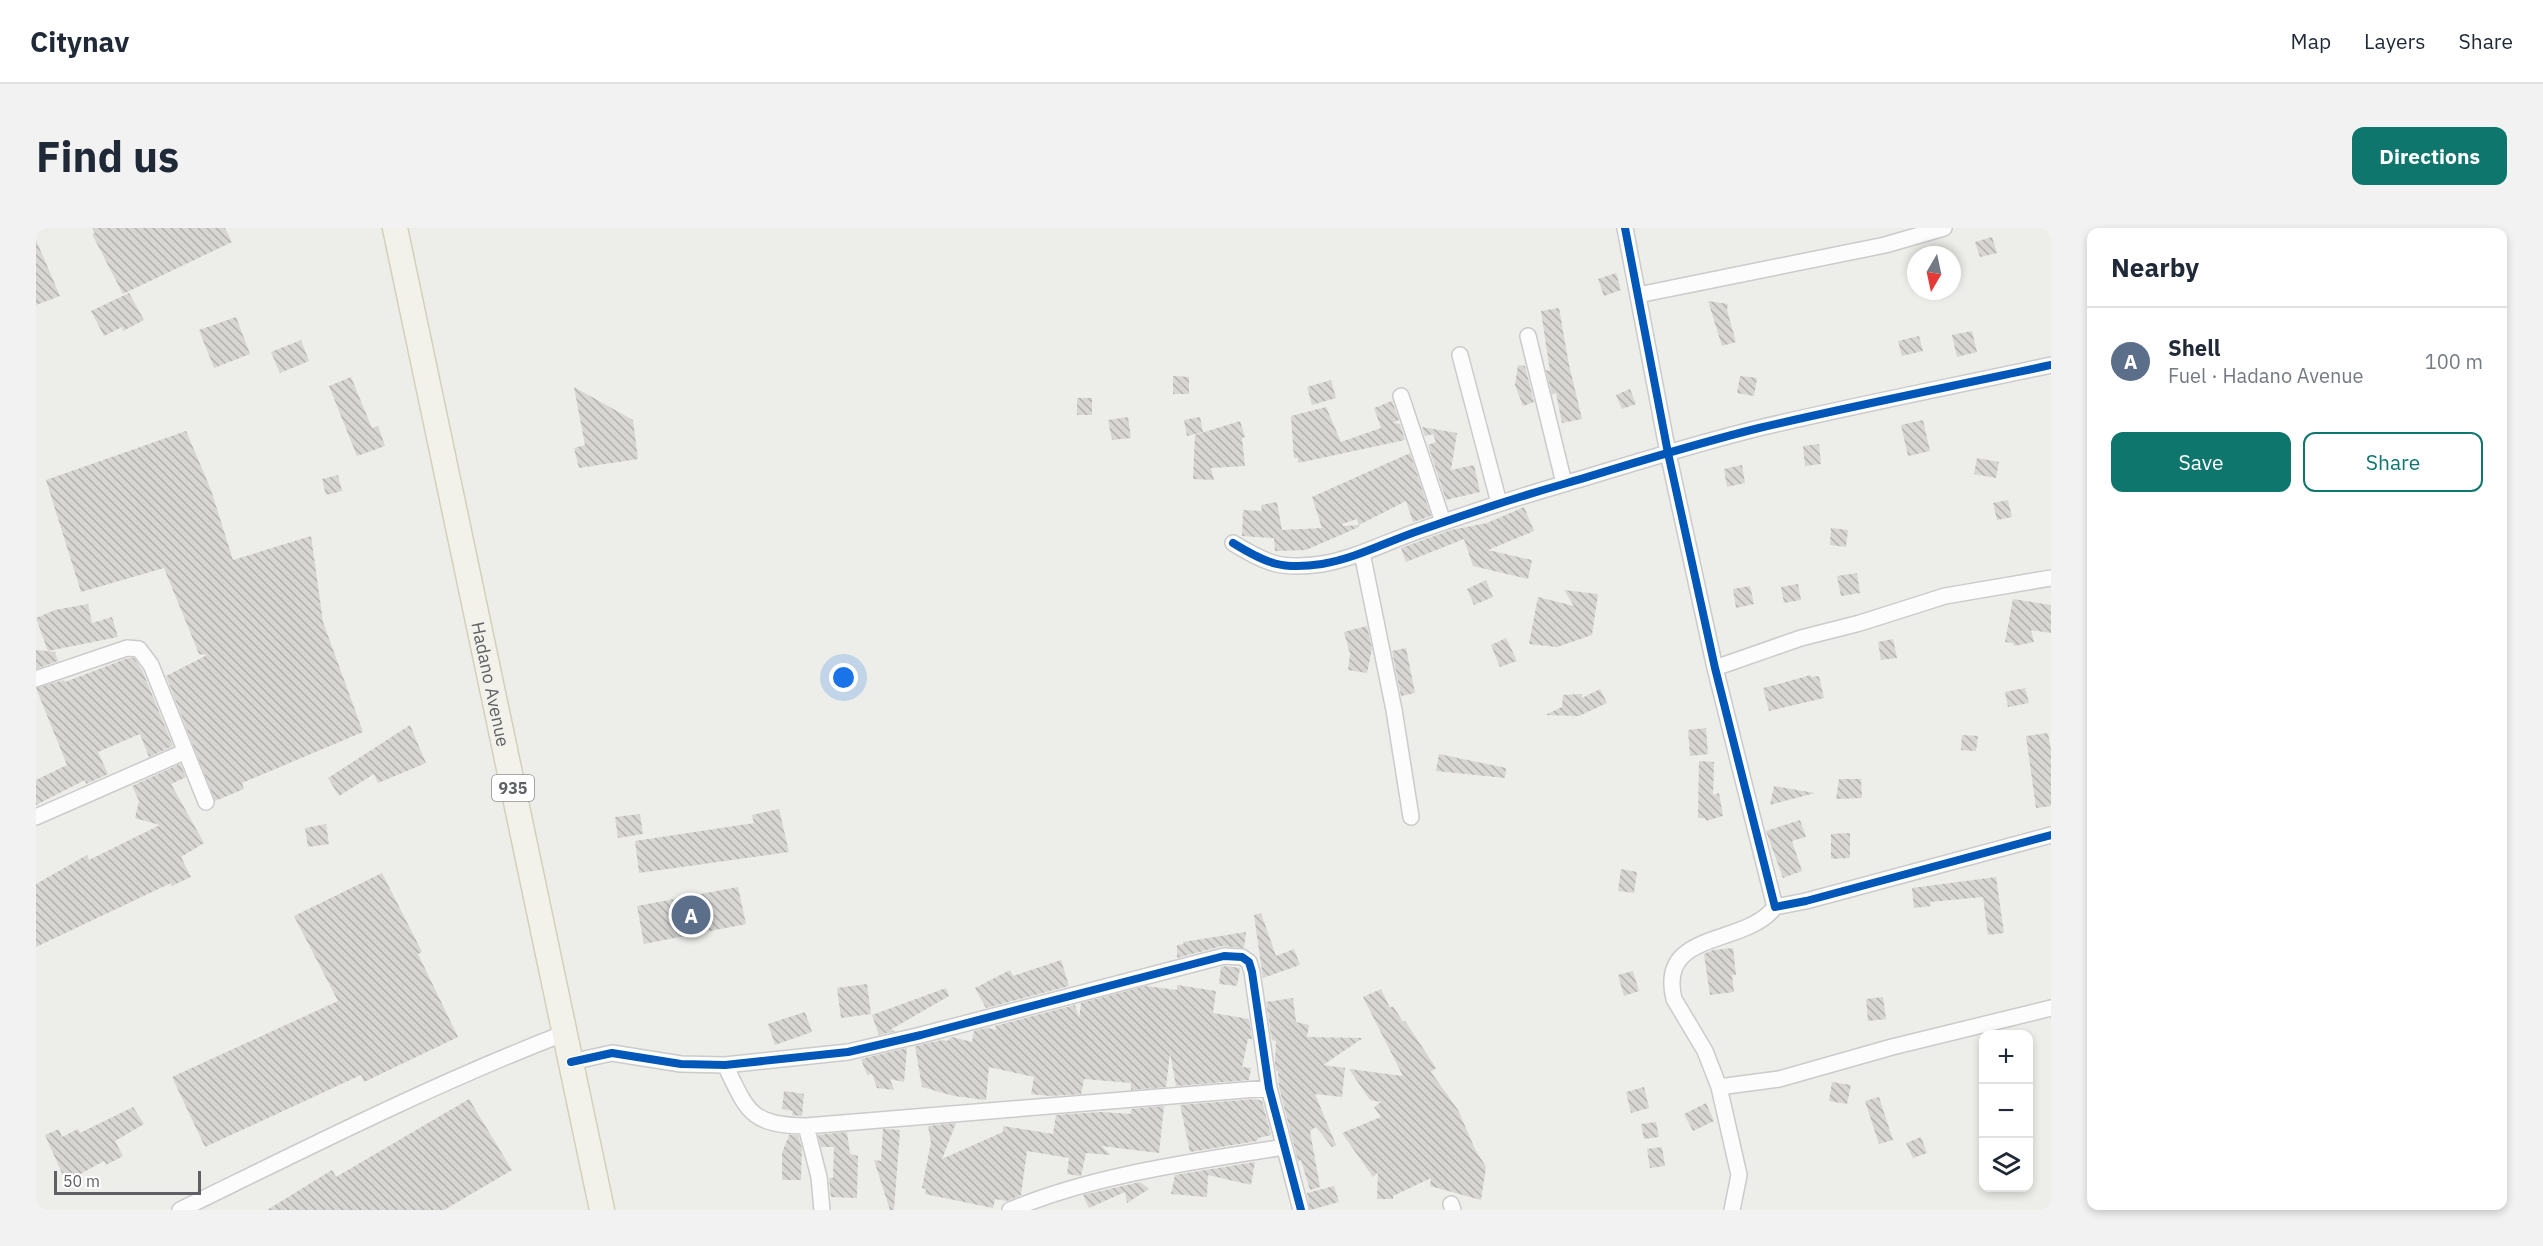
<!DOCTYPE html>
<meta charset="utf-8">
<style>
body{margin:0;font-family:"IBM Plex Sans",sans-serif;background:#f2f2f3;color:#1f2937}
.controls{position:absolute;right:18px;bottom:18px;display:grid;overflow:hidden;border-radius:12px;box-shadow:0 3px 9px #0003}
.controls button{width:54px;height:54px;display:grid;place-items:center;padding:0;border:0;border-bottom:2px solid #e0e1e3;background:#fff;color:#1f2937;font:30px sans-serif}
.compass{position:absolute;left:1871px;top:18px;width:54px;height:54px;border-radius:50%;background:#fff;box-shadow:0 3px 9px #0003;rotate:189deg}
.scale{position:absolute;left:18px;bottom:15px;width:147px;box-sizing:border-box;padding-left:6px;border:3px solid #5e6065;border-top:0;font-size:16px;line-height:21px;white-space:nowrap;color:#5e6065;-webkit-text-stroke:4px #fff;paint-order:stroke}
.you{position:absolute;left:808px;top:450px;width:21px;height:21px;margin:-15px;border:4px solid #fff;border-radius:50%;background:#1a73e8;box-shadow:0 0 0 9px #1a73e833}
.badge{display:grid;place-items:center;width:39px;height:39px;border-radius:50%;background:#0f766e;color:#fff;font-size:20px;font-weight:700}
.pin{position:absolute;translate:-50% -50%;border:3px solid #fff;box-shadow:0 2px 6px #0006}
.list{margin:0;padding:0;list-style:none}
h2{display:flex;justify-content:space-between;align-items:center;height:78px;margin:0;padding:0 24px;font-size:26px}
h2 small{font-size:20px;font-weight:400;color:#747a83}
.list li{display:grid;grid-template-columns:39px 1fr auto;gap:18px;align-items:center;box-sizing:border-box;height:108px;padding:0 24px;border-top:2px solid #e0e1e3}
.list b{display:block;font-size:22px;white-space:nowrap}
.list p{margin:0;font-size:20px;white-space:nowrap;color:#747a83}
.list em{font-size:20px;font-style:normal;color:#747a83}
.actions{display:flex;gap:12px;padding:18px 24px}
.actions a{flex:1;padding:14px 0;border:2px solid #0f766e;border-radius:12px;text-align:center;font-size:21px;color:#0f766e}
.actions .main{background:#0f766e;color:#fff}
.icon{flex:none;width:33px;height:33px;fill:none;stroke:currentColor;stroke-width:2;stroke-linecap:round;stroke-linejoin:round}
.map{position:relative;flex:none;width:2015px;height:982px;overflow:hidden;border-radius:12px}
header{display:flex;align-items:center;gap:36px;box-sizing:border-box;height:84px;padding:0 30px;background:#fff;border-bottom:2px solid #e0e1e3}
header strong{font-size:28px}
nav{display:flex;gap:33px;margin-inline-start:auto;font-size:21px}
.intro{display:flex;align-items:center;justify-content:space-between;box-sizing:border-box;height:144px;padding:0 36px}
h1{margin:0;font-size:42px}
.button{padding:15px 27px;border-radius:12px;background:#0f766e;color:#fff;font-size:21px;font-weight:700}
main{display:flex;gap:36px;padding:0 36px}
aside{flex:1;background:#fff;border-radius:12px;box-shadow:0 3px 9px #0003}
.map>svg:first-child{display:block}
.building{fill:url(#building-back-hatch)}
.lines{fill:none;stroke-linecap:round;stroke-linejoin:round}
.street-casing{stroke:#cbcbcb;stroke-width:18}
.primary-casing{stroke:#d3d1b9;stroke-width:27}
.street{stroke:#fcfcfc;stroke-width:15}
.primary{stroke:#f2f2ea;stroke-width:24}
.cycleway-casing{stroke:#fff;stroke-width:11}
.cycleway{stroke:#0057b8;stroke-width:8}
.labels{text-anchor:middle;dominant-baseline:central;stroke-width:6;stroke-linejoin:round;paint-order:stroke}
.shield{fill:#fff;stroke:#8e9093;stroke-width:1.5}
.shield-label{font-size:16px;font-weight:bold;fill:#5e6065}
.street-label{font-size:18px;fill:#5e6065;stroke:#fff}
</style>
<header>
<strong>Citynav</strong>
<nav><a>Map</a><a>Layers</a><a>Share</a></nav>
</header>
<div class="intro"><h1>Find us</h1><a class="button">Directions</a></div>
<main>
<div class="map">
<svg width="2015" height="982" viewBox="0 0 2015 982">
<defs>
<pattern id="building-back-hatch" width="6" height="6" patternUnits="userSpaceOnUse" patternTransform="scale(1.5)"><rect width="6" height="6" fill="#d7d6d3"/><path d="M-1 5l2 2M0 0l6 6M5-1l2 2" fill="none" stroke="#b2b1af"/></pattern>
</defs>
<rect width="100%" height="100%" fill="#edede9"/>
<path class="building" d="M 56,0 L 189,0 L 196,14 L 87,66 L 56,6 L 59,5 Z
M 1956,9 L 1961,25 L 1944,29 L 1939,14 Z
M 0,12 L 24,68 L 0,77 Z
M 1580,45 L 1585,62 L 1568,68 L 1562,51 Z
M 93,65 L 108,92 L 87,103 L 86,99 L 68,108 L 55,83 Z
M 1672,73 L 1692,76 L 1691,82 L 1700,114 L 1686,118 Z
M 1523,80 L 1533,137 L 1546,191 L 1526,195 L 1520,165 L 1516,166 L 1510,142 L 1514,143 L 1505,83 Z
M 200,89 L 214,126 L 178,140 L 163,102 Z
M 1936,103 L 1941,124 L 1921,129 L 1916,107 Z
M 1883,108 L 1887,123 L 1866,128 L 1862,113 Z
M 265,112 L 273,133 L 244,145 L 235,124 Z
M 1482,137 L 1489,138 L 1498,174 L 1487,178 L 1479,157 Z
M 1137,148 L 1153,149 L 1153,166 L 1137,166 Z
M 1704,148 L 1721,150 L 1718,168 L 1701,165 Z
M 315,149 L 336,200 L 342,198 L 349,218 L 321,228 L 293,158 Z
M 1295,152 L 1300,170 L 1276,177 L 1271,159 Z
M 538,159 L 597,192 L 602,231 L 543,240 L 538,220 L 549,217 Z
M 1594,161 L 1600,176 L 1586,181 L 1580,167 Z
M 1041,170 L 1056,170 L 1056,187 L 1041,187 Z
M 1356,173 L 1363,192 L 1357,195 L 1364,196 L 1369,212 L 1262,235 L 1262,230 L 1258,230 L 1255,188 L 1290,179 L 1305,214 L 1345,200 L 1338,180 Z
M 1092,189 L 1095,210 L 1076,212 L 1072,192 Z
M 1164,189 L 1167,204 L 1151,208 L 1148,192 Z
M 1887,192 L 1894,223 L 1872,228 L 1865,197 Z
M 1204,193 L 1209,209 L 1206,210 L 1209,238 L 1175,240 L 1178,252 L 1157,251 L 1159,207 Z
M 1386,199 L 1421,205 L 1415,242 L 1438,237 L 1444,264 L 1410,272 L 1392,217 L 1400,214 L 1397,206 L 1389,208 Z
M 150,203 L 175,262 L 197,332 L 275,308 L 287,394 L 327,504 L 206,555 L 208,561 L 179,573 L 130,448 L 171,427 L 163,426 L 128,340 L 45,364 L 10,252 Z
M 1783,216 L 1785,236 L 1769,238 L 1767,218 Z
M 1374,225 L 1395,288 L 1377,294 L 1370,273 L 1323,297 L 1321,291 L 1306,296 L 1307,298 L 1323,297 L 1323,299 L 1270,322 L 1239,323 L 1238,310 L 1206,308 L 1207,282 L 1226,283 L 1225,277 L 1241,274 L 1246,302 L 1286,300 L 1276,269 Z
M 1941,230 L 1963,234 L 1960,250 L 1938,246 Z
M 1706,237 L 1709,255 L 1691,259 L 1688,241 Z
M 302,247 L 306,263 L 290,267 L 286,251 Z
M 1972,272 L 1976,289 L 1961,292 L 1957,275 Z
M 1488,279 L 1498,303 L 1452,322 L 1496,332 L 1492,351 L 1437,338 L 1428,311 L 1370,334 L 1365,320 L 1415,302 L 1451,295 Z
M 1795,300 L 1812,302 L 1810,319 L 1794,317 Z
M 1821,345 L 1824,365 L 1805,368 L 1801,348 Z
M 1450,352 L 1457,369 L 1438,377 L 1431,361 Z
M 1762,356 L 1765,372 L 1748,375 L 1745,359 Z
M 1714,358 L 1718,376 L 1700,380 L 1697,361 Z
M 1528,362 L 1562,366 L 1556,407 L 1521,419 L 1493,416 L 1502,369 L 1538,378 Z
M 1977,371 L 2015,377 L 2015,405 L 1995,402 L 1998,414 L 1978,418 L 1977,415 L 1969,414 Z
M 52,376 L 56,395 L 76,389 L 82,409 L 12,423 L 0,390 L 19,382 Z
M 1331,398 L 1336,421 L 1331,445 L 1312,442 L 1314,426 L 1308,404 Z
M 1470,410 L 1481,433 L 1464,439 L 1455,417 Z
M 1857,411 L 1861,430 L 1845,432 L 1842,414 Z
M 1370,420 L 1379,465 L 1365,468 L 1356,423 Z
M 0,422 L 19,424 L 22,433 L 0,441 Z
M 92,430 L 98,430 L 106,442 L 137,518 L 113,529 L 104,506 L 62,524 L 72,546 L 50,556 L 49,552 L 0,577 L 0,552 L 31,537 L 0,460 L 28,452 L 29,454 Z
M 1775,447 L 1775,449 L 1783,448 L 1788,470 L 1733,483 L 1727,460 Z
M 1989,460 L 1993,475 L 1972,479 L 1969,464 Z
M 1564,461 L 1571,475 L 1543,488 L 1509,487 L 1526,479 L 1527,467 L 1546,466 L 1546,470 Z
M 374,497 L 390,535 L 342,555 L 338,546 L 303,568 L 292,550 Z
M 1670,500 L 1672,526 L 1654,528 L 1652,502 Z
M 2012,505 L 2015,522 L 2015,578 L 2000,580 L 1990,508 Z
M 1926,507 L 1942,508 L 1940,523 L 1925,522 Z
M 1403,526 L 1470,540 L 1469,550 L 1400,543 Z
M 1663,533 L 1678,534 L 1677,567 L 1683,565 L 1687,588 L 1670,593 L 1669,590 L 1662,590 Z
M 144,536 L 150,549 L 135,556 L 168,615 L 145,629 L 155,649 L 136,658 L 135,655 L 0,719 L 0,656 L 51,627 L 53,632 L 124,597 L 99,590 L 103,573 L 96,558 Z
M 1803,551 L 1825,551 L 1826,570 L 1800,571 Z
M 1738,558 L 1779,565 L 1734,577 Z
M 743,581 L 753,624 L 603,645 L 599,613 L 718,595 L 716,587 Z
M 604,586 L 607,606 L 582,610 L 579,589 Z
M 1764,592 L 1770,609 L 1756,613 L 1766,643 L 1747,650 L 1730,603 Z
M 290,596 L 293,616 L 272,619 L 269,600 Z
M 1814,605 L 1814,630 L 1795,631 L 1795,606 Z
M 1585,641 L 1601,644 L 1598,665 L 1582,663 Z
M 346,645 L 386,724 L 382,726 L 422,809 L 328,854 L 325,847 L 169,919 L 136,849 L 302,773 L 258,688 Z
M 1960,649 L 1968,705 L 1952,707 L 1947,669 L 1894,674 L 1895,678 L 1878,680 L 1876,660 Z
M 702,659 L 710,696 L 608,716 L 601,678 Z
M 1225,685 L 1240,728 L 1258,721 L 1264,737 L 1227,750 L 1218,687 Z
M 1210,704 L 1208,720 L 1186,718 L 1141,730 L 1141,717 L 1148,716 L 1147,714 Z
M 1697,720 L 1700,747 L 1696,747 L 1698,764 L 1674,767 L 1668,726 L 1677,722 Z
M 1025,732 L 1033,758 L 950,780 L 939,760 L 974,742 L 977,748 Z
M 1189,738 L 1204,740 L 1201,758 L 1183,756 L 1185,739 Z
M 1597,743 L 1603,763 L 1588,768 L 1582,747 Z
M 831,756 L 835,786 L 805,790 L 801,760 Z
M 1141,757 L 1180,763 L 1177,785 L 1213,791 L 1216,811 L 1212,811 L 1206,839 L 1215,840 L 1213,852 L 1140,858 L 1134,825 L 1130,859 L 1095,862 L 1095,855 L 1048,851 L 1045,866 L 1014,868 L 995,866 L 998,849 L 953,839 L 950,872 L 918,868 L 886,859 L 879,818 L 906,812 L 911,813 L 916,809 L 936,814 L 938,803 L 951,800 L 961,802 L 959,798 L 1039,777 L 1043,790 L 1045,775 L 1110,758 L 1141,762 Z
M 910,760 L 913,768 L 854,802 L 860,803 L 843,807 L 836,787 Z
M 1345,761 L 1354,780 L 1357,778 L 1367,794 L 1369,793 L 1400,840 L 1395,844 L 1422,882 L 1439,921 L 1450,939 L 1445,972 L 1394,958 L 1395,950 L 1357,968 L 1357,971 L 1341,971 L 1342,944 L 1337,949 L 1306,905 L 1345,889 L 1338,879 L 1345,874 L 1334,872 L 1313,841 L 1367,848 L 1327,769 Z
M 1847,769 L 1850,791 L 1832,793 L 1830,771 Z
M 1257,770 L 1260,794 L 1273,797 L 1271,809 L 1327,810 L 1287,837 L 1309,840 L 1306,869 L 1279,866 L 1300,917 L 1296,919 L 1280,899 L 1274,903 L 1284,959 L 1274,962 L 1265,932 L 1262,933 L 1243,859 L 1242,843 L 1240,843 L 1239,837 L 1240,813 L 1236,812 L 1230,774 Z
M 769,784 L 776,804 L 739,817 L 732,796 Z
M 871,820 L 868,854 L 854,851 L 858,862 L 841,860 L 836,846 L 831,847 L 825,831 Z
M 1796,854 L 1815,857 L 1811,876 L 1793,873 Z
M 1608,859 L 1613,880 L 1595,885 L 1590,864 Z
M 748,863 L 768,866 L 766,888 L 756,887 L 757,883 L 746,881 Z
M 1843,869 L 1857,912 L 1843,916 L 1829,873 Z
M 433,871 L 476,942 L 408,982 L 231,982 L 296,942 L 300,949 Z
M 1220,871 L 1226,873 L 1235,907 L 1222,910 L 1221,913 L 1154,924 L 1144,877 Z
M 1670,875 L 1678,893 L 1657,903 L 1648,886 Z
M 1128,878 L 1123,925 L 1065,918 L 1075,927 L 1050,925 L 1045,948 L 1031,946 L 1033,930 L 991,923 L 985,967 L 971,973 L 959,971 L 957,980 L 889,966 L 890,961 L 886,960 L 895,914 L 892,898 L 920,895 L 906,931 L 967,904 L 967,898 L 1017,906 L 1020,887 L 1065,884 L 1095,886 L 1095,881 Z
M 97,879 L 108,896 L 79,913 L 87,928 L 70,937 L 68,933 L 30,954 L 9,907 L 23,901 L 26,909 L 42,901 L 44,905 Z
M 1620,894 L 1623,909 L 1608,911 L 1605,896 Z
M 847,901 L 864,902 L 858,982 L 854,982 L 838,932 L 845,933 Z
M 811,904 L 814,926 L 822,928 L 821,970 L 795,969 L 793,950 L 797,950 L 798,919 L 785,919 L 782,907 Z
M 753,907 L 762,907 L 766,921 L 765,952 L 746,952 L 746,925 Z
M 1885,909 L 1891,925 L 1877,930 L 1870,915 Z
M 1626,919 L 1629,938 L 1614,940 L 1611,921 Z
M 1219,934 L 1215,957 L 1172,947 L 1171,969 L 1135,966 L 1139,947 Z
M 1104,954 L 1113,961 L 1091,975 L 1089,964 L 1053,980 L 1047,967 Z
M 1298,958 L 1303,974 L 1274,982 L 1271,965 Z"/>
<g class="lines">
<defs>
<path id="street" d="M 1589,0 L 1632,225 L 1679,440 L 1739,679 L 1770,673 L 2015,607
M 1602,67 L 1849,17 L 1908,0
M 1492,108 L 1528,255
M 1424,127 L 1463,275
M 1365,168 L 1407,294
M 1197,315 C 1231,336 1246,342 1286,336 C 1321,330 1352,313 1385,302 C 1433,285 1482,269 1531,255 C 1595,236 1658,216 1723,200 C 1820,177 1918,158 2015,137
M 1326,325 L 1358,482 L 1375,589
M 1679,440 L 1765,410 L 1824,395 L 1909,368 L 2015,350
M 0,451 L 91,420 L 103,421 L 115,437 L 170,574
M 0,589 L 148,524
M 1739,679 C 1709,719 1621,701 1638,771 L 1669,823 L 1683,859 L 1743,851 L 1856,819 L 2015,780
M 535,834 L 576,825 L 645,836 L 689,837 L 812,824 L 885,807 L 1188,728 L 1206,729 L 1213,734 L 1216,744 L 1233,860 L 1265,982
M 689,837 C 712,884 714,897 770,898 L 1233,860
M 1683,859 L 1703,947 L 1696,982
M 770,898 L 783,949 L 786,982
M 1415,976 L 1417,982
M 144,982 C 271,920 397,856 529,805
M 974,982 C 1060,946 1157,934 1248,919"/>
<g id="primary">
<path id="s1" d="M 359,0 L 566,982"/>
</g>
</defs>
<use href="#street" class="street-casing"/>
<use href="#primary" class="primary-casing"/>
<use href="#street" class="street"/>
<use href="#primary" class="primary"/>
<defs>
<path id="cycleway" d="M 1589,0 L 1632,225 L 1679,440 L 1739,679 L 1770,673 L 2015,607
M 1197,315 C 1231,336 1246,342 1286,336 C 1321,330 1352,313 1385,302 C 1433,285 1482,269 1531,255 C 1595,236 1658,216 1723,200 C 1820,177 1918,158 2015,137
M 535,834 L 576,825 L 645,836 L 689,837 L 812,824 L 885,807 L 1188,728 L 1206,729 L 1213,734 L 1216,744 L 1233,860 L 1265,982"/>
</defs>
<use href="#cycleway" class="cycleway-casing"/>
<use href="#cycleway" class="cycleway"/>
</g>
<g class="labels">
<rect class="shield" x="456" y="547" width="42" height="26" rx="4.5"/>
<g class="shield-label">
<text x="477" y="560">935</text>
</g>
<g class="street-label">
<text stroke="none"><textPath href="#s1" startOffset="466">Hadano Avenue</textPath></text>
</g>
</g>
</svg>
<div class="controls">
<button>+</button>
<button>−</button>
<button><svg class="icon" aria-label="layers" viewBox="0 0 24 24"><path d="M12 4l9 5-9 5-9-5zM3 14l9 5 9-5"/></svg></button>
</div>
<svg class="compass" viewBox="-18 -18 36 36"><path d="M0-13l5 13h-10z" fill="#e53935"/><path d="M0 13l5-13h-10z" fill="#747a83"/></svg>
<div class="scale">50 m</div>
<div class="you"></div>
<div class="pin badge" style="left:655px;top:687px;background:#5c6f8a">A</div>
</div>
<aside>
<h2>Nearby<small></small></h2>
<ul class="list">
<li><span class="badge" style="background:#5c6f8a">A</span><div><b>Shell</b><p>Fuel · Hadano Avenue</p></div><em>100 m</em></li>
</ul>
<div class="actions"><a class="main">Save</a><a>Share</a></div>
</aside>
</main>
